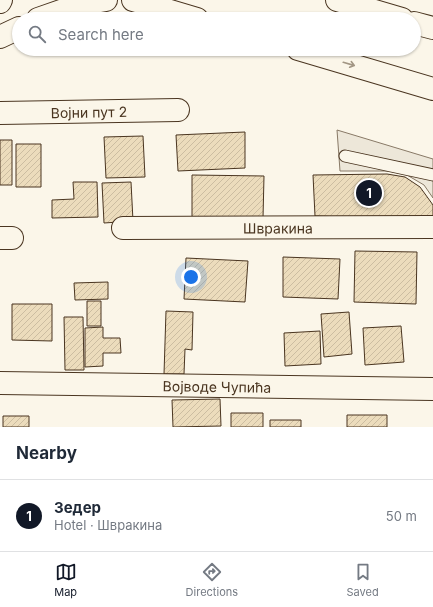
<!DOCTYPE html>
<meta charset="utf-8">
<style>
body{margin:0;font-family:Inter,sans-serif;background:#f2f2f3;color:#1f2937}
.you{position:absolute;left:191px;top:277px;width:14px;height:14px;margin:-10px;border:3px solid #fff;border-radius:50%;background:#1a73e8;box-shadow:0 0 0 6px #1a73e833}
.badge{display:grid;place-items:center;width:26px;height:26px;border-radius:50%;background:#111827;color:#fff;font-size:13px;font-weight:700}
.pin{position:absolute;translate:-50% -50%;border:2px solid #fff;box-shadow:0 1px 4px #0006}
.list{margin:0;padding:0;list-style:none}
h2{display:flex;justify-content:space-between;align-items:center;height:52px;margin:0;padding:0 16px;font-size:17px}
h2 small{font-size:13px;font-weight:400;color:#747a83}
.list li{display:grid;grid-template-columns:26px 1fr auto;gap:12px;align-items:center;box-sizing:border-box;height:72px;padding:0 16px;border-top:1px solid #e0e1e3}
.list b{display:block;font-size:15px;white-space:nowrap}
.list p{margin:0;font-size:13px;white-space:nowrap;color:#747a83}
.list em{font-size:13px;font-style:normal;color:#747a83}
.icon{flex:none;width:22px;height:22px;fill:none;stroke:currentColor;stroke-width:2;stroke-linecap:round;stroke-linejoin:round}
.map{position:relative;flex:none;width:433px;height:427px;overflow:hidden}
.search{position:absolute;background:#fff;box-shadow:0 1px 3px #0004;left:12px;right:12px;top:12px;height:44px;display:flex;align-items:center;gap:10px;box-sizing:border-box;padding:0 14px;border-radius:22px;color:#747a83;font-size:15px}
.sheet{height:124px;background:#fff}
nav{display:flex;justify-content:space-around;align-items:center;box-sizing:border-box;height:56px;border-top:1px solid #e0e1e3;background:#fff;font-size:11px;color:#747a83}
nav a{display:grid;justify-items:center;gap:2px}
nav .on{color:#111827}
.map>svg:first-child{display:block}
.parking{fill:#ede7d9;stroke:#887966}
.building{fill:url(#building-hatch);stroke:#4a3520}
.lines{fill:none;stroke-linecap:round;stroke-linejoin:round}
.service-casing{stroke:#4a3520;stroke-width:13}
.minor-casing{stroke:#4a3520;stroke-width:24}
.primary-casing{stroke:#4a3520;stroke-width:24}
.service{stroke:#fbf6e9;stroke-width:11}
.minor{stroke:#fbf6e9;stroke-width:22}
.primary{stroke:#fbf6e9;stroke-width:22}
.oneway{stroke:#a29684}
.labels{text-anchor:middle;dominant-baseline:central;stroke-width:3;stroke-linejoin:round;paint-order:stroke}
.street-label{font-size:14px;fill:#4a3520;stroke:#fbf6e9}
</style>
<div class="map">
<svg width="433" height="427" viewBox="0 0 433 427">
<defs>
<pattern id="building-hatch" width="6" height="6" patternUnits="userSpaceOnUse"><rect width="6" height="6" fill="#ecdcbc"/><path d="M-1 1l2-2M0 6l6-6M5 7l2-2" fill="none" stroke="#ccbda1"/></pattern>
</defs>
<rect width="100%" height="100%" fill="#fbf6e9"/>
<path class="parking" d="M 337,130 L 433,159 L 433,198 L 424,185 L 407,175 L 389,171 L 340,171 Z"/>
<path class="building" d="M 245,132 L 245,168 L 178,171 L 176,135 Z
M 143,136 L 145,177 L 106,178 L 104,137 Z
M 0,140 L 12,140 L 12,185 L 0,185 Z
M 16,144 L 41,144 L 41,187 L 16,187 Z
M 387,174 L 405,177 L 420,187 L 433,205 L 433,220 L 315,216 L 313,175 Z
M 192,175 L 264,176 L 263,218 L 192,218 Z
M 73,182 L 97,182 L 98,217 L 52,218 L 52,200 L 74,199 Z
M 131,182 L 133,221 L 104,223 L 102,183 Z
M 355,251 L 417,252 L 416,304 L 354,302 Z
M 283,257 L 340,259 L 338,299 L 283,297 Z
M 186,258 L 248,261 L 245,302 L 184,299 Z
M 108,282 L 108,299 L 75,300 L 74,283 Z
M 87,301 L 101,301 L 101,326 L 87,326 Z
M 12,304 L 52,304 L 52,341 L 12,340 Z
M 166,311 L 193,312 L 192,350 L 185,349 L 184,374 L 164,374 Z
M 349,312 L 352,354 L 324,357 L 321,314 Z
M 64,317 L 83,317 L 84,370 L 65,370 Z
M 401,326 L 404,362 L 365,365 L 363,328 Z
M 103,327 L 103,338 L 120,338 L 121,353 L 103,353 L 103,366 L 85,367 L 85,328 Z
M 320,331 L 321,364 L 285,366 L 284,333 Z
M 220,399 L 221,426 L 173,427 L 172,400 Z
M 231,413 L 263,413 L 263,427 L 231,427 Z
M 347,415 L 387,415 L 387,427 L 347,427 Z
M 3,416 L 29,416 L 29,427 L 3,427 Z
M 270,420 L 301,420 L 301,427 L 270,427 Z"/>
<g class="lines">
<defs>
<path id="service" d="M 345,156 L 433,175"/>
<g id="minor">
<path d="M 0,2 L 1,0"/>
<path id="s1" d="M 0,113 L 178,110"/>
<path id="s2" d="M 123,228 L 433,227"/>
<path d="M 0,238 L 12,238"/>
<path id="s3" d="M 0,383 L 433,389"/>
</g>
<path id="primary" d="M 133,0 L 197,19
M 337,0 L 402,19
M 38,19 L 78,5 L 106,0
M 414,23 L 433,28
M 0,37 L 19,28
M 298,49 L 433,89"/>
</defs>
<use href="#service" class="service-casing"/>
<use href="#minor" class="minor-casing"/>
<use href="#primary" class="primary-casing"/>
<use href="#service" class="service"/>
<use href="#minor" class="minor"/>
<use href="#primary" class="primary"/>
</g>
<defs><path id="oneway-shaft" d="M-6 0H5M1.5-3L5.5 0L1.5 3" fill="none" stroke-width="1.6" stroke-linecap="round" stroke-linejoin="round"/></defs>
<use class="oneway" href="#oneway-shaft" transform="translate(349 64) rotate(16)"/>
<g class="labels">
<g class="street-label">
<text stroke="none"><textPath href="#s1" startOffset="89">Војни пут 2</textPath></text>
<text stroke="none"><textPath href="#s2" startOffset="155">Швракина</textPath></text>
<text stroke="none"><textPath href="#s3" startOffset="217">Војводе Чупића</textPath></text>
</g>
</g>
</svg>
<div class="you"></div>
<div class="pin badge" style="left:369px;top:193px">1</div>
<div class="search"><svg class="icon" aria-label="search" viewBox="0 0 24 24"><circle cx="10" cy="10" r="6"/><path d="M15 15l6 6"/></svg>Search here</div>
</div>
<section class="sheet">
<h2>Nearby<small></small></h2>
<ul class="list">
<li><span class="badge">1</span><div><b>Зедер</b><p>Hotel · Швракина</p></div><em>50 m</em></li>
</ul>
</section>
<nav>
<a class="on"><svg class="icon" aria-label="map" viewBox="0 0 24 24"><path d="M3 6l6-2 6 2 6-2v14l-6 2-6-2-6 2zM9 4v14M15 6v14"/></svg>Map</a>
<a><svg class="icon" aria-label="directions" viewBox="0 0 24 24"><path d="M12 3l9 9-9 9-9-9zM9 14v-3h6M13 9l2 2-2 2"/></svg>Directions</a>
<a><svg class="icon" aria-label="saved" viewBox="0 0 24 24"><path d="M7 4h10v16l-5-4-5 4z"/></svg>Saved</a>
</nav>
